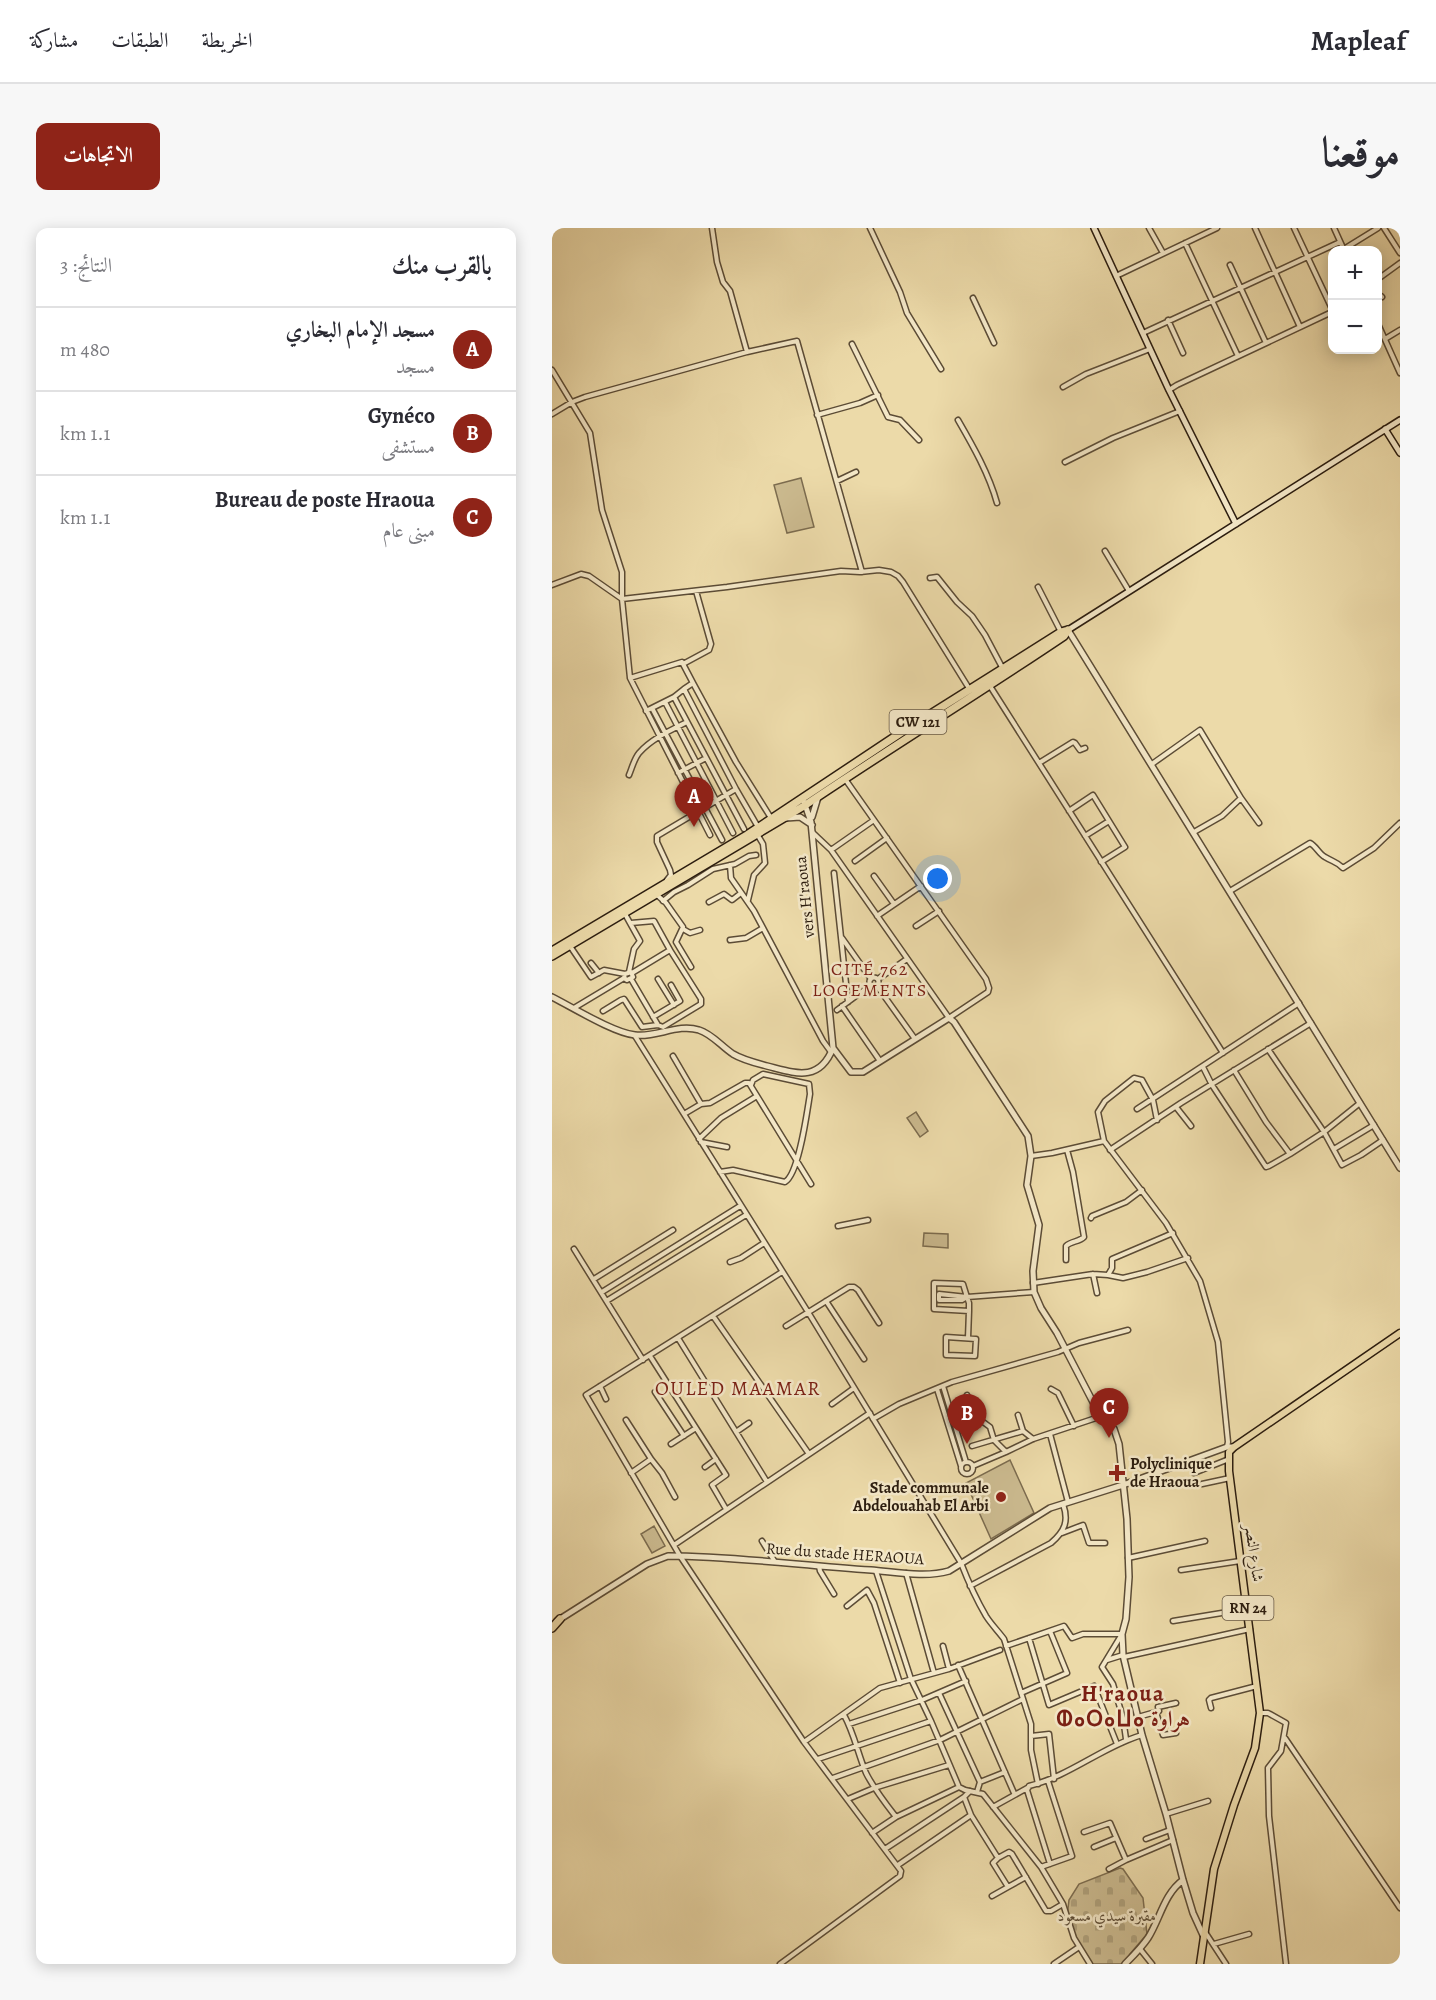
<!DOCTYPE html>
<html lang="ar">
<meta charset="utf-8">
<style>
body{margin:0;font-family:Alegreya,Amiri,"Noto Sans Tifinagh",serif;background:#f7f7f7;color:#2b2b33;direction:rtl}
.controls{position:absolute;right:18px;top:18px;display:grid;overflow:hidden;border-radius:12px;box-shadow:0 3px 15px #0003}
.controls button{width:54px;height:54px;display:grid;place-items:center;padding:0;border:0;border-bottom:2px solid #e1e1e2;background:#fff;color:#2b2b33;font:30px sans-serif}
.you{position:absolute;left:386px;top:651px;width:21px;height:21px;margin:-15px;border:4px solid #fff;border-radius:50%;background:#1a73e8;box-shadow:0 0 0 9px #1a73e833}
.badge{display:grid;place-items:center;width:39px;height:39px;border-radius:50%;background:#8f2418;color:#fff;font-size:20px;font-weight:700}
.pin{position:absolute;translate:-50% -50px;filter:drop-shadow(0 2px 3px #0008)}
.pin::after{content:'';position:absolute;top:32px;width:21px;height:18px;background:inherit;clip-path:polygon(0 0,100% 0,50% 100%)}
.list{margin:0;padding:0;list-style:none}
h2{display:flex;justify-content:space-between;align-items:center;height:78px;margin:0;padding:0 24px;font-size:26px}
h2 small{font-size:20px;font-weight:400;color:#7c7c81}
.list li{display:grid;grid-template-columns:39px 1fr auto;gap:18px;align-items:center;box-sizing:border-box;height:84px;padding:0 24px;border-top:2px solid #e1e1e2}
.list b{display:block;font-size:22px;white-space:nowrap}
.list p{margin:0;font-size:20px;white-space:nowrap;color:#7c7c81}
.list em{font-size:20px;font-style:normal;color:#7c7c81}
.map{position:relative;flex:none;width:848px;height:1736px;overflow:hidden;direction:ltr;border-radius:12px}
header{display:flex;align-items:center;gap:36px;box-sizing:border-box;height:84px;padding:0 30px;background:#fff;border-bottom:2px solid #e1e1e2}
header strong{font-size:28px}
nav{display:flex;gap:33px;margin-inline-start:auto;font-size:21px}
.intro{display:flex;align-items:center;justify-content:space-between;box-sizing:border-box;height:144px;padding:0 36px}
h1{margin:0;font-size:42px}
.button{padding:15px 27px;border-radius:12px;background:#8f2418;color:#fff;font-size:21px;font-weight:700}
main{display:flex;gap:36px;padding:0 36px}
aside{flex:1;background:#fff;border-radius:12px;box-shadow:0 3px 15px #0003}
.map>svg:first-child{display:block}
.green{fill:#cbba8f;stroke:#7c6c4f;stroke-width:1.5}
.cemetery{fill:url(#cemetery-stones);stroke:#7c6c4f;stroke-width:1.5}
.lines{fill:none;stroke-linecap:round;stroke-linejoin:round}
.minor-casing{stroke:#5c4c36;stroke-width:7}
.tertiary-casing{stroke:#5c4c36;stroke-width:8}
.secondary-casing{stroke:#2c1d0f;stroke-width:8}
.primary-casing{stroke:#2c1d0f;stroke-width:9}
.trunk-casing{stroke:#2c1d0f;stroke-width:10}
.minor{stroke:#f3e7c7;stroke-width:4}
.tertiary{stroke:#f3e7c7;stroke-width:5}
.secondary{stroke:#f3e7c7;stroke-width:5}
.primary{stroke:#ecdaa9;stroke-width:6}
.trunk{stroke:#ecdaa9;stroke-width:7}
.poi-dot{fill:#8f2418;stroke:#f3e7c7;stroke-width:2}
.labels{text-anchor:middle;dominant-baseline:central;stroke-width:5;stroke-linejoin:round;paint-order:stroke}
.shield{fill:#f3e7c7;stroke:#685a46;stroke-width:1.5}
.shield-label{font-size:15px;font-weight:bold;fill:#2c1d0f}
.street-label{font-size:16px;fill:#2c1d0f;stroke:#f3e7c7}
.poi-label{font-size:16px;font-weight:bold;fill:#2c1d0f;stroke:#f3e7c7;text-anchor:start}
.park-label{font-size:16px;font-style:italic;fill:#5c4c35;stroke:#f3e7c7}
.neighbourhood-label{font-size:18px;letter-spacing:1.5px;fill:#7a1f14;stroke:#f3e7c7}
.quarter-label{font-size:20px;letter-spacing:1.5px;fill:#7a1f14;stroke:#f3e7c7}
.district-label{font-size:22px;font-weight:bold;letter-spacing:1.5px;fill:#7a1f14;stroke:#f3e7c7}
</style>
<header>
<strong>Mapleaf</strong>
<nav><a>الخريطة</a><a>الطبقات</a><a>مشاركة</a></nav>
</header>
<div class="intro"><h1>موقعنا</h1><a class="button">الاتجاهات</a></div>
<main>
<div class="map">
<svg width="848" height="1736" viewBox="0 0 848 1736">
<defs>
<pattern id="cemetery-stones" width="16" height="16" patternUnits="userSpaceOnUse" patternTransform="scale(1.5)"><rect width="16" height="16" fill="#cbba8f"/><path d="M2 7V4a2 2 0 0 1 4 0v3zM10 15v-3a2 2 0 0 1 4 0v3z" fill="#ae9f7a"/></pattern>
</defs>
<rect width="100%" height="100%" fill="#ecdaa9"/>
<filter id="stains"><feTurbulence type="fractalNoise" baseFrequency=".00333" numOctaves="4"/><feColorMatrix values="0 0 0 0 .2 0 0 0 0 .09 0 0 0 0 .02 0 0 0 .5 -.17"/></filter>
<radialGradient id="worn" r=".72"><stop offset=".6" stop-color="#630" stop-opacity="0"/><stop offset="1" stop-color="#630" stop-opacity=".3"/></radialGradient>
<path class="green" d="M 249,250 L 262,299 L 235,305 L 222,257 Z
M 364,884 L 376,903 L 368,909 L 355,890 Z
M 372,1005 L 396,1006 L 396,1020 L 371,1018 Z
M 458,1232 L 482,1285 L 439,1311 L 414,1255 Z
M 102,1298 L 113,1318 L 100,1325 L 89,1306 Z"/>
<path class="cemetery" d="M 568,1640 L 571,1641 L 591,1670 L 595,1706 L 578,1726 L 572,1736 L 537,1736 L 528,1722 L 515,1689 L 517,1672 L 527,1656 Z"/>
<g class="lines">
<defs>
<path id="minor" d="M 160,0 L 165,34 L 171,54 L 178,63 L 195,124
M 318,0 L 348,64 L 355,85 L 389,141
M 597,0 L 611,25
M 703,0 L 748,99
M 742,0 L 780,81
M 782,0 L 792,22
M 832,0 L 848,25
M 633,15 L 686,128
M 792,21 L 826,0
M 678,37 L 714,115
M 564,48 L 665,0
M 826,51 L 848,35
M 421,70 L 442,115
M 826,70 L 829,68 L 830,69
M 616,92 L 631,125
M 826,96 L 848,145
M 591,105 L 788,14
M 833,111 L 848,102
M 300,116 L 336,189 L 348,192 L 367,212
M 0,142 L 38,205 L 50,282 L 70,344 L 70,371 L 78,450 L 158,607
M 511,159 L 534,146 L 598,121
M 617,162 L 625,157 L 780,84
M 0,186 L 20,174 L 33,169 L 195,124 L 245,113 L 310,344
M 265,187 L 308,175 L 326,167
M 406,192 C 421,218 437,246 445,275
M 513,234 L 561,210 L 628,183
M 285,253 L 304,244
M 553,323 L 577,363
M 378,350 L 385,349 L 405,374 L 420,388 L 433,407 L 451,441
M 0,357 L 29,346 L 37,348 L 70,371 L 175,359 L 289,343 L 308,344 L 327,342 L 339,344 L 346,348 L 351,354 L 418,462
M 486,359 L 509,404
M 78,450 L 130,434 L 131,436
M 141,455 L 131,436 L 157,422 L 159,416 L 144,363
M 438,458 L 671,825
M 122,469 L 192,601
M 113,474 L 181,605
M 100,480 L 170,612
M 94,483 L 122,469 L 132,461
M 487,535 L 521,514 L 523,515 L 528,522 L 533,520
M 600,536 L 648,502 L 689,570 L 670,588 L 642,604
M 126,545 L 154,530
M 77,547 C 80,540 82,531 87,525 C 99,511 119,502 135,494
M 689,570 L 707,595
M 517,583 L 541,567 L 573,619 L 549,634
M 206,599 L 184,561 L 132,461 L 141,455 L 184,534 L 219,590
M 260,604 L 279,622 L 397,790 L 436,764 L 437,760 L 434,751 L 293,551
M 533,608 L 557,593
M 279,622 L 322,592
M 303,633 L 335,610
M 178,637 L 179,650 L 202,683 L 271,813 L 279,824
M 282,645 L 296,774
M 322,648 L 342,676
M 115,652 L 119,647 L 118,642 L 105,614 L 105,608 L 184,561
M 678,663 L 758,615 C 764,618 767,626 773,629 C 781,634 784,633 791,640 L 822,620 L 848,595
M 105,667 L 114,675 L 131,699 L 124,714 L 139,739
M 196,672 L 202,647 L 213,635 L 211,616 L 205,606
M 111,673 L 122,664 L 136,657 L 161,641 L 183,636 L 197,628 L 204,627
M 157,674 L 172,666 L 180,672 L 189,665
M 73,686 L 88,713 L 82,721 L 77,744
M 325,688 L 369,658
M 79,695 L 102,693 L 118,722
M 364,698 L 387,683
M 131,701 L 138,705 L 148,702
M 290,710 L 319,751
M 178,712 L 194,710 L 211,700
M 18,718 L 39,749 L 52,742 L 73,746 L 79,744 L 81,749 L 75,752 L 72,750 L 73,746
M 39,735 L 47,745
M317.5 754a4.5 4.5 0 1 1 9 0a4.5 4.5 0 1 1-9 0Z
M 79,751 L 106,797 L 111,799 L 149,776 L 149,771 L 118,722 L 80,745
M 106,751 L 122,777
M 326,751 L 355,731
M 325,758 L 363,811
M 290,778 L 328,833
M 22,780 L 72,750
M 285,782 L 319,757
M 51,783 L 69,772 L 72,771 L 90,799 L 106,797
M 101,789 L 128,773 L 119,757
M 83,808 L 256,1084 L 409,1335 C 416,1353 424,1371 434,1388 C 439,1396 446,1403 452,1411 L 479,1496 L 479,1522 L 486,1556
M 716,821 L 772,904 L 808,875
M 121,828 L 149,876
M 651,839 L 660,857 L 714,939 L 717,938 L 738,926 L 714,894 L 682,842
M 624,879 L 639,898
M 585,881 L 747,775
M 132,886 L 149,876 L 158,875 L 193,855 L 197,855 L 259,956
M 605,892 L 601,872 L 590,852 L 582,850 L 553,873 L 546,884 L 552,913 L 614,995 L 648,1053 L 666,1114 L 676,1214 L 675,1219
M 147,911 L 169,890 L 205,868
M 149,914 L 175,919
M 782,921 L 822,897
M 558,922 L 629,875 L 759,795
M 738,926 L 772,904 L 790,937 L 809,927 L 831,912
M 479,928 L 500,925 L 552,913
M 168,944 L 181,942 L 233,954 C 247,946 255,884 258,866 L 257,856 L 211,846 L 201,852 L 199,857
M 539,990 L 540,988 L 574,974 L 590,962
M 286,998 L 316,992
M 22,1021 L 91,1132
M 514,1032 L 514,1018 C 519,1013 527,1014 532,1009 L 521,944 L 515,922
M 178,1034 L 189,1030 L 212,1015
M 541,1046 L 545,1065
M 556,1047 L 560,1040 L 560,1031 L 621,1005
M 42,1051 L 121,1002
M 481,1055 L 541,1046 L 556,1047 L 571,1050 L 595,1044 L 636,1030
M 50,1064 L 188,978
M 415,1069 L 410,1072 L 387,1072 L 387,1066 L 415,1069 L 417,1075 L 417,1083
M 56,1072 L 194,987
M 274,1073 L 312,1131
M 161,1088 L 257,1226
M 234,1098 L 297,1059 L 302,1059 L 306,1062 L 327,1095
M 394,1109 L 424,1111 L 423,1128 L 394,1127 Z
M 126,1110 L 215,1254
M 416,1110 L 417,1083 L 382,1081 L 382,1055 L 411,1056 L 415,1069 L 482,1064
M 98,1128 L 174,1247 L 160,1257 L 174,1281
M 48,1158 L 54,1171
M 391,1158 L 414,1234
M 385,1161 L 409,1238
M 499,1161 L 506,1165 L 522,1198
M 103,1164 L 132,1208
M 415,1167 L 423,1188 L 438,1199 L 442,1212 L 454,1224 L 481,1211 L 550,1188
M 280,1176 L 302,1160
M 466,1187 L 471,1203
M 321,1191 L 347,1176 L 400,1154 L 506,1124 L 527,1115 L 576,1102
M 74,1192 L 99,1231 L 79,1245
M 184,1204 L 197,1195
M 498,1206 L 516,1274
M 119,1216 L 144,1200
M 420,1218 L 471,1203 L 481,1211
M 99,1231 L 110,1245 L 123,1269
M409 1240a6 6 0 1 1 12 0a6 6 0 1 1-12 0Z
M 421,1238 L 454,1224
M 153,1239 L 164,1231
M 642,1245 L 677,1231
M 650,1256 L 678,1250
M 510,1305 L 531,1297 L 537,1315 L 553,1315
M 210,1313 L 223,1334
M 122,1317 L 318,1185
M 576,1330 L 653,1313
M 267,1338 L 268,1343 L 282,1366
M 629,1342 L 688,1333
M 324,1343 L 359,1451 L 379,1493 L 407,1559 L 413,1562 L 431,1566 L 489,1639 L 511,1676 L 522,1710 L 538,1736
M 354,1345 L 382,1445
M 418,1358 L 499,1315 C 513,1303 517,1293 511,1276
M 295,1378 L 315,1362 L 322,1375 L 348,1455
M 621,1393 L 694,1381
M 570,1406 L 550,1439 L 561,1456 L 571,1490 L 574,1511
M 477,1410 L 497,1477 L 542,1458 L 565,1516
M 454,1418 L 512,1398 L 520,1410 L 531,1406 L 570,1406
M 572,1429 L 698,1401
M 555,1432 L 571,1427
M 406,1437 L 462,1565
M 397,1441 L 448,1422
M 387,1465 L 428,1554 L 425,1564
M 469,1465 L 515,1445 L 498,1403
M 659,1480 L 657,1472 L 659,1470 L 705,1458
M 604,1484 L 611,1507 L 624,1505
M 708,1485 L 716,1485 L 734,1495 L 729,1523 L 716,1540 L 717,1588 L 734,1736
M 292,1487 C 302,1505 306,1526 314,1545 C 322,1561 333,1575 344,1589
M 586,1489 L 607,1483 L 606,1479 L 624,1475
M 297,1496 L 370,1472 L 414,1453
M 479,1508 L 497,1506 L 502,1551
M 733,1510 L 848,1680
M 252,1514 L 328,1460 L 397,1441 L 391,1418
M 266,1531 L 379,1493
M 281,1550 L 388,1512 L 471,1471
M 428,1554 L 453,1544
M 412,1569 L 419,1587 L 446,1630 L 457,1624 L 460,1626 L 494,1683 L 499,1683 L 511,1676
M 296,1571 L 322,1560 L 397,1537
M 441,1579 L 477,1559
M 614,1586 L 656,1573
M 532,1604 L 558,1595 L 574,1632
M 320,1605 L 344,1589 L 407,1559
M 594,1611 L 618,1602
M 542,1619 L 564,1610
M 333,1621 L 412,1569 L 418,1563
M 446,1630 L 441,1635 L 456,1659 L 474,1649
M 498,1636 L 475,1562 L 477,1558 C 518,1548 550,1519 590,1507
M 346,1637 L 419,1587
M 489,1639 L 520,1628 L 496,1553
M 557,1641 L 574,1632 L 621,1612
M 440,1668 L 456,1659
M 653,1704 L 674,1736
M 662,1716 L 697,1706
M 588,1721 L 600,1736
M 228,1736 L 348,1648 L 349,1643 L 252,1514 L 128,1328 L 34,1167 L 230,1044
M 502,1736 L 527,1719"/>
<path id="tertiary" d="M 516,402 L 848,940
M 260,589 L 266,569
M 234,590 L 248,589 L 260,597
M 0,769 C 20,779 62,805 83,807 C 104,810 126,795 147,802 C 160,806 169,818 181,826 C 191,832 204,835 215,838 C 243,845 267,855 281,820 L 259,594 L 252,574
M 281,820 L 299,844 L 311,844 L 397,790 L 402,794 L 476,908 L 479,928 L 475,957 L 487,997 L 481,1043 L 482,1064 L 489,1080 L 505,1105 L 542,1176 L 562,1201 L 567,1216 L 575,1291 L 577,1349 L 574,1391 L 570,1406 L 571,1427 L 590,1507 L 614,1586 L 631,1652 L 641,1685 L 651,1707
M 5,1393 L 95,1336 L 116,1328 C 183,1328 252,1338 319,1342 C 344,1344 373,1350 397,1343 L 498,1280 L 571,1257 L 675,1219 L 682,1219
M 573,1736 C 581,1728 590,1719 596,1710 C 608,1691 612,1666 631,1652"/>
<path id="secondary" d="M 542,0 L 617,162 L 684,296
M 833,201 L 848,225
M 516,402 L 848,192"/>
<path id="primary" d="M 648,1736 L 662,1641 L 682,1577 L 703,1520 L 708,1485 L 677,1243 L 677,1224 L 682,1219 L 848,1105"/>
<path id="trunk" d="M 0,723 L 195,607 L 350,504 L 509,404 L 516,402
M 0,728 L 252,578 C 338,520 426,466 512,408 L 516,402
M 0,1400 L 8,1391"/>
</defs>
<use href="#minor" class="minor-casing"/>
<use href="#tertiary" class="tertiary-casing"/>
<use href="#secondary" class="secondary-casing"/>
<use href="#primary" class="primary-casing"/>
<use href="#trunk" class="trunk-casing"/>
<use href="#minor" class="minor"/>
<use href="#tertiary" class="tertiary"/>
<use href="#secondary" class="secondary"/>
<use href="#primary" class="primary"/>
<use href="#trunk" class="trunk"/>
</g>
<g class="poi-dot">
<path d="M562 1236h6v6h6v6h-6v6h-6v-6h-6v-6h6z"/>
<circle cx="449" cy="1269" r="6"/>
</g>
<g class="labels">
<g class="shield">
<rect x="337.5" y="482" width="57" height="24" rx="4.5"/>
<rect x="670.5" y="1368" width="51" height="24" rx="4.5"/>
</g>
<g class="shield-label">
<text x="366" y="494">CW 121</text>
<text x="696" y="1380">RN 24</text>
</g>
<g class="street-label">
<text transform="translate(253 669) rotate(-96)">vers H'raoua</text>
<text transform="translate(702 1325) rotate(82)">شارع النصر</text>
<text transform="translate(293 1326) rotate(4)">Rue du stade HERAOUA</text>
</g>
<g class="poi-label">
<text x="578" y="1236">Polyclinique<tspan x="578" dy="18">de Hraoua</tspan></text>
<text x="437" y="1260" text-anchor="end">Stade communale<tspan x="437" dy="18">Abdelouahab El Arbi</tspan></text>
</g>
<g class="park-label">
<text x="555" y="1688">مقبرة سيدي مسعود</text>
</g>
<g class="neighbourhood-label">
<text x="318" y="741">CITÉ 762<tspan x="318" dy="21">LOGEMENTS</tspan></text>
</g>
<g class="quarter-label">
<text x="186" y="1160">OULED MAAMAR</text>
</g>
<g class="district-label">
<text x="571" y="1466">H'raoua<tspan x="571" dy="25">ⵀⴰⵔⴰⵡⴰ هراوة</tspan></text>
</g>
</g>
<rect width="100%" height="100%" filter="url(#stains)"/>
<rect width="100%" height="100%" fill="url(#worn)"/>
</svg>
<div class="controls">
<button>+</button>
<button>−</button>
</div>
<div class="you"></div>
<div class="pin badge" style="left:142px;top:599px">A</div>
<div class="pin badge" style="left:415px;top:1216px">B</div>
<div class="pin badge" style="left:557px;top:1210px">C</div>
</div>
<aside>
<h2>بالقرب منك<small>النتائج: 3</small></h2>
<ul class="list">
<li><span class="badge">A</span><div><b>مسجد الإمام البخاري</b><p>مسجد</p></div><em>480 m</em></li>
<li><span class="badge">B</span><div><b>Gynéco</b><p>مستشفى</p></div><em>1.1 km</em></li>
<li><span class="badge">C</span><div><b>Bureau de poste Hraoua</b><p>مبنى عام</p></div><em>1.1 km</em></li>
</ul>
</aside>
</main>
